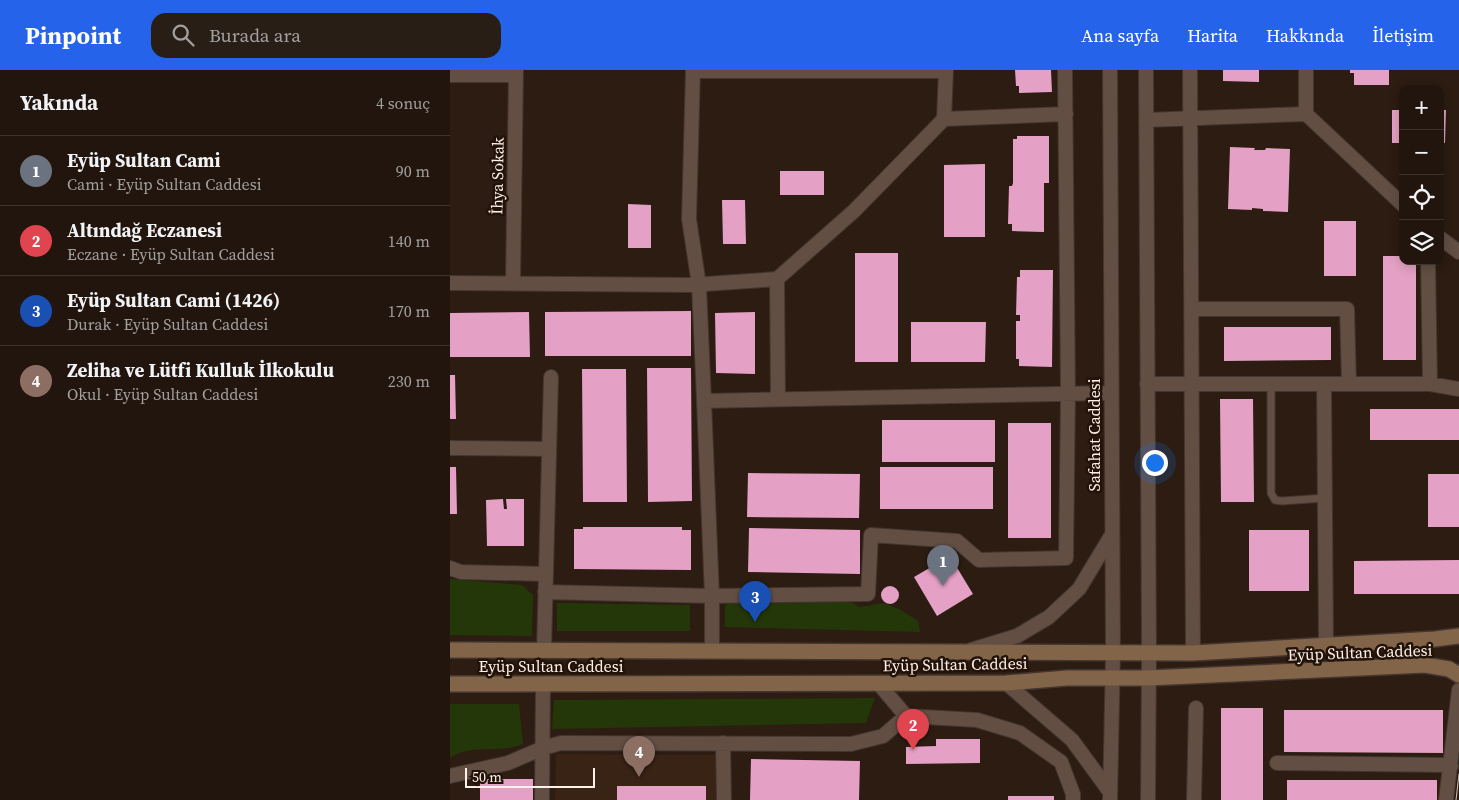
<!DOCTYPE html>
<html lang="tr">
<meta charset="utf-8">
<style>
body{margin:0;font-family:"Source Serif 4",serif;background:#291e16;color:#f1f3f6}
.controls{position:absolute;right:15px;top:15px;display:grid;overflow:hidden;border-radius:10px;box-shadow:0 2px 12px #0003}
.controls button{width:45px;height:45px;display:grid;place-items:center;padding:0;border:0;border-bottom:1px solid #3e342e;background:#21150d;color:#f1f3f6;font:25px sans-serif}
.scale{position:absolute;left:15px;bottom:12px;width:130px;box-sizing:border-box;padding-left:5px;border:2px solid #fdf1ea;border-top:0;font-size:14px;line-height:18px;white-space:nowrap;color:#fdf1ea;-webkit-text-stroke:4px #221208;paint-order:stroke}
.you{position:absolute;left:704px;top:392px;width:18px;height:18px;margin:-12px;border:4px solid #fff;border-radius:50%;background:#1a73e8;box-shadow:0 0 0 8px #1a73e833}
.badge{display:grid;place-items:center;width:32px;height:32px;border-radius:50%;background:#2563eb;color:#fff;font-size:16px;font-weight:700}
.pin{position:absolute;translate:-50% -41px;filter:drop-shadow(0 1px 2px #0008)}
.pin::after{content:'';position:absolute;top:26px;width:18px;height:15px;background:inherit;clip-path:polygon(0 0,100% 0,50% 100%)}
.list{margin:0;padding:0;list-style:none}
h2{display:flex;justify-content:space-between;align-items:center;height:65px;margin:0;padding:0 20px;font-size:21px}
h2 small{font-size:16px;font-weight:400;color:#a29f9d}
.list li{display:grid;grid-template-columns:32px 1fr auto;gap:15px;align-items:center;box-sizing:border-box;height:70px;padding:0 20px;border-top:1px solid #3e342e}
.list b{display:block;font-size:19px;white-space:nowrap}
.list p{margin:0;font-size:16px;white-space:nowrap;color:#a29f9d}
.list em{font-size:16px;font-style:normal;color:#a29f9d}
.icon{flex:none;width:28px;height:28px;fill:none;stroke:currentColor;stroke-width:2;stroke-linecap:round;stroke-linejoin:round}
.map{position:relative;flex:none;width:1009px;height:730px;overflow:hidden}
header{display:flex;align-items:center;gap:30px;box-sizing:border-box;height:70px;padding:0 25px;background:#2563eb;color:#fff}
header strong{font-size:24px}
nav{display:flex;gap:28px;margin-inline-start:auto;font-size:18px}
.search{width:350px;height:45px;background:#291e16;display:flex;align-items:center;gap:12px;box-sizing:border-box;padding:0 18px;border-radius:15px;color:#a29f9d;font-size:19px}
main{display:flex}
aside{flex:1;background:#21150d}
.map>svg:first-child{display:block}
.built{fill:#392315}
.green{fill:#243709}
.building{fill:#e4a1c5}
.lines{fill:none;stroke-linecap:round;stroke-linejoin:round}
.service-casing{stroke:#433530;stroke-width:9}
.minor-casing{stroke:#433530;stroke-width:16}
.secondary-casing{stroke:#433530;stroke-width:18}
.service{stroke:#624e43;stroke-width:7}
.minor{stroke:#624e43;stroke-width:14}
.secondary{stroke:#826448;stroke-width:15}
.tram{stroke:#d1c4bc;stroke-width:1}
.labels{text-anchor:middle;dominant-baseline:central;stroke-width:5;stroke-linejoin:round;paint-order:stroke}
.street-label{font-size:16px;fill:#fdf1ea;stroke:#221208}
</style>
<header>
<strong>Pinpoint</strong>
<div class="search"><svg class="icon" aria-label="search" viewBox="0 0 24 24"><circle cx="10" cy="10" r="6"/><path d="M15 15l6 6"/></svg>Burada ara</div>
<nav><a>Ana sayfa</a><a>Harita</a><a>Hakkında</a><a>İletişim</a></nav>
</header>
<main>
<aside>
<h2>Yakında<small>4 sonuç</small></h2>
<ul class="list">
<li><span class="badge" style="background:#6b7280">1</span><div><b>Eyüp Sultan Cami</b><p>Cami · Eyüp Sultan Caddesi</p></div><em>90 m</em></li>
<li><span class="badge" style="background:#e0444e">2</span><div><b>Altındağ Eczanesi</b><p>Eczane · Eyüp Sultan Caddesi</p></div><em>140 m</em></li>
<li><span class="badge" style="background:#1a4fb4">3</span><div><b>Eyüp Sultan Cami (1426)</b><p>Durak · Eyüp Sultan Caddesi</p></div><em>170 m</em></li>
<li><span class="badge" style="background:#8d6e63">4</span><div><b>Zeliha ve Lütfi Kulluk İlkokulu</b><p>Okul · Eyüp Sultan Caddesi</p></div><em>230 m</em></li>
</ul>
</aside>
<div class="map">
<svg width="1009" height="730" viewBox="0 0 1009 730">
<rect width="100%" height="100%" fill="#2c1c11"/>
<path class="built" d="M 106,684 L 272,685 L 272,730 L 105,730 Z"/>
<path class="green" d="M 0,509 L 72,515 L 83,525 L 82,566 L 0,565 Z
M 277,532 L 402,532 L 409,537 L 434,533 L 451,540 L 468,551 L 470,562 L 275,557 L 275,537 Z
M 107,533 L 240,535 L 240,561 L 107,561 Z
M 425,628 L 416,653 L 102,659 L 104,630 Z
M 0,634 L 69,634 L 73,674 C 51,684 20,673 0,688 Z"/>
<path class="building" d="M 565,0 L 601,0 L 602,22 L 569,23 L 569,16 L 566,16 Z
M 773,0 L 809,0 L 809,12 L 773,11 Z
M 900,0 L 939,0 L 939,15 L 904,15 L 904,3 L 900,3 Z
M 942,40 L 953,40 L 953,73 L 942,73 Z
M 990,40 L 996,40 L 995,73 L 990,73 Z
M 567,66 L 599,66 L 599,113 L 594,113 L 594,162 L 562,161 L 562,154 L 558,154 L 559,116 L 562,116 L 563,113 L 563,69 L 567,69 Z
M 780,77 L 805,78 L 804,80 L 815,80 L 816,78 L 840,79 L 838,142 L 813,141 L 813,139 L 802,138 L 802,140 L 778,139 Z
M 535,94 L 535,167 L 494,167 L 494,95 Z
M 330,101 L 374,101 L 374,125 L 330,125 Z
M 272,130 L 295,130 L 296,174 L 273,174 Z
M 178,134 L 201,135 L 201,178 L 178,178 Z
M 874,151 L 906,151 L 906,206 L 874,206 Z
M 405,183 L 448,183 L 448,292 L 405,292 Z
M 933,186 L 953,186 L 953,191 L 966,191 L 966,290 L 933,290 Z
M 570,200 L 603,200 L 602,297 L 569,296 L 569,289 L 566,289 L 566,251 L 570,251 L 570,245 L 566,245 L 567,207 L 570,207 Z
M 241,241 L 241,286 L 95,286 L 95,242 Z
M 79,242 L 80,287 L 0,287 L 0,243 Z
M 305,242 L 305,304 L 266,303 L 265,243 Z
M 461,252 L 536,252 L 535,292 L 461,292 Z
M 774,257 L 881,257 L 881,290 L 774,291 Z
M 197,298 L 241,298 L 242,431 L 198,432 Z
M 132,299 L 176,299 L 177,432 L 133,432 Z
M 0,305 L 5,305 L 6,349 L 0,349 Z
M 770,329 L 803,329 L 804,432 L 771,432 Z
M 920,339 L 1009,339 L 1009,370 L 920,370 Z
M 432,350 L 545,350 L 545,392 L 432,392 Z
M 558,353 L 601,353 L 601,468 L 558,468 Z
M 0,397 L 6,397 L 7,444 L 0,444 Z
M 430,397 L 543,397 L 543,439 L 430,439 Z
M 298,403 L 410,404 L 409,448 L 297,447 Z
M 978,404 L 1009,404 L 1009,457 L 978,457 Z
M 53,429 L 54,439 L 57,439 L 56,429 L 74,429 L 74,476 L 37,476 L 36,430 Z
M 133,457 L 232,457 L 232,460 L 241,460 L 241,500 L 124,499 L 124,459 L 133,459 Z
M 299,458 L 410,460 L 410,504 L 298,502 Z
M 799,460 L 859,460 L 859,521 L 799,521 Z
M 500,486 L 523,524 L 487,546 L 464,507 Z
M 1009,490 L 1009,524 L 904,524 L 904,491 Z
M431 525a9 9 0 1 1 18 0a9 9 0 1 1-18 0Z
M 771,638 L 813,638 L 813,730 L 771,730 Z
M 834,640 L 993,640 L 993,683 L 834,682 Z
M 486,669 L 530,669 L 530,693 L 456,694 L 456,677 L 486,676 Z
M 301,689 L 410,691 L 409,730 L 300,730 Z
M 30,709 L 83,709 L 83,730 L 30,730 Z
M 837,710 L 987,710 L 987,730 L 837,730 Z
M 167,716 L 256,716 L 256,730 L 167,730 Z
M 558,726 L 604,726 L 604,730 L 558,730 Z"/>
<g class="lines">
<defs>
<path id="service" d="M 821,314 L 821,423 L 825,430 L 832,431 L 875,428"/>
<path id="minor" d="M 243,0 L 239,149 L 249,215 L 254,331
M 696,0 L 699,583 L 698,730
M 740,0 L 743,583
M 856,0 L 856,44 L 953,135
M 243,1 L 496,1
M 0,5 L 66,5
M 494,49 L 616,44
M 696,50 L 856,44
M 990,168 L 1009,182
M 978,191 L 980,314
M 327,209 L 328,329
M 0,213 L 241,215 L 327,209 L 404,141 L 494,49 L 496,0
M 63,213 L 66,0
M 741,239 L 897,239 L 899,314
M 697,314 L 980,314 L 1009,319
M 874,314 L 876,575
M 0,378 L 99,379
M 0,498 L 11,502 L 95,504
M 95,522 L 262,526 L 418,524 L 421,465 L 507,471 L 529,490 L 616,488 L 618,324 L 615,0
M 94,580 L 101,307
M 521,580 L 567,566 L 599,547 L 629,519 L 661,466
M 262,581 L 262,526 L 254,331 L 661,323
M 428,613 L 456,646 L 527,650 L 570,663 L 611,692 L 623,724 L 623,730
M 556,613 L 622,670 L 660,722
M 273,673 L 274,730
M 827,693 L 997,695 L 1001,696
M 0,706 L 58,693 L 93,678 L 111,673 L 401,674 L 433,666 L 456,646
M 92,730 L 93,614
M 660,730 L 663,582 L 660,0
M 744,730 L 746,638
M 996,730 L 1009,620"/>
<path id="secondary" d="M 0,580 L 743,583 L 985,569 L 1009,566
M 0,614 L 556,613 L 617,608 L 698,608 L 975,595 L 999,599 L 1009,605"/>
</defs>
<use href="#service" class="service-casing"/>
<use href="#minor" class="minor-casing"/>
<use href="#secondary" class="secondary-casing"/>
<use href="#service" class="service"/>
<use href="#minor" class="minor"/>
<use href="#secondary" class="secondary"/>
<path class="tram" d="M 1006,730 L 1009,704"/>
</g>
<g class="labels">
<g class="street-label">
<text transform="translate(47 106) rotate(-89)">İhya Sokak</text>
<text transform="translate(644 365) rotate(-90)">Safahat Caddesi</text>
<text transform="translate(910 582) rotate(-2)">Eyüp Sultan Caddesi</text>
<text transform="translate(505 594) rotate(-1)">Eyüp Sultan Caddesi</text>
<text x="101" y="596">Eyüp Sultan Caddesi</text>
</g>
</g>
</svg>
<div class="controls">
<button>+</button>
<button>−</button>
<button><svg class="icon" aria-label="locate" viewBox="0 0 24 24"><circle cx="12" cy="12" r="6"/><path d="M12 2v4M12 18v4M2 12h4M18 12h4"/></svg></button>
<button><svg class="icon" aria-label="layers" viewBox="0 0 24 24"><path d="M12 4l9 5-9 5-9-5zM3 14l9 5 9-5"/></svg></button>
</div>
<div class="scale">50 m</div>
<div class="you"></div>
<div class="pin badge" style="left:493px;top:516px;background:#6b7280">1</div>
<div class="pin badge" style="left:463px;top:680px;background:#e0444e">2</div>
<div class="pin badge" style="left:305px;top:552px;background:#1a4fb4">3</div>
<div class="pin badge" style="left:189px;top:707px;background:#8d6e63">4</div>
</div>
</main>
